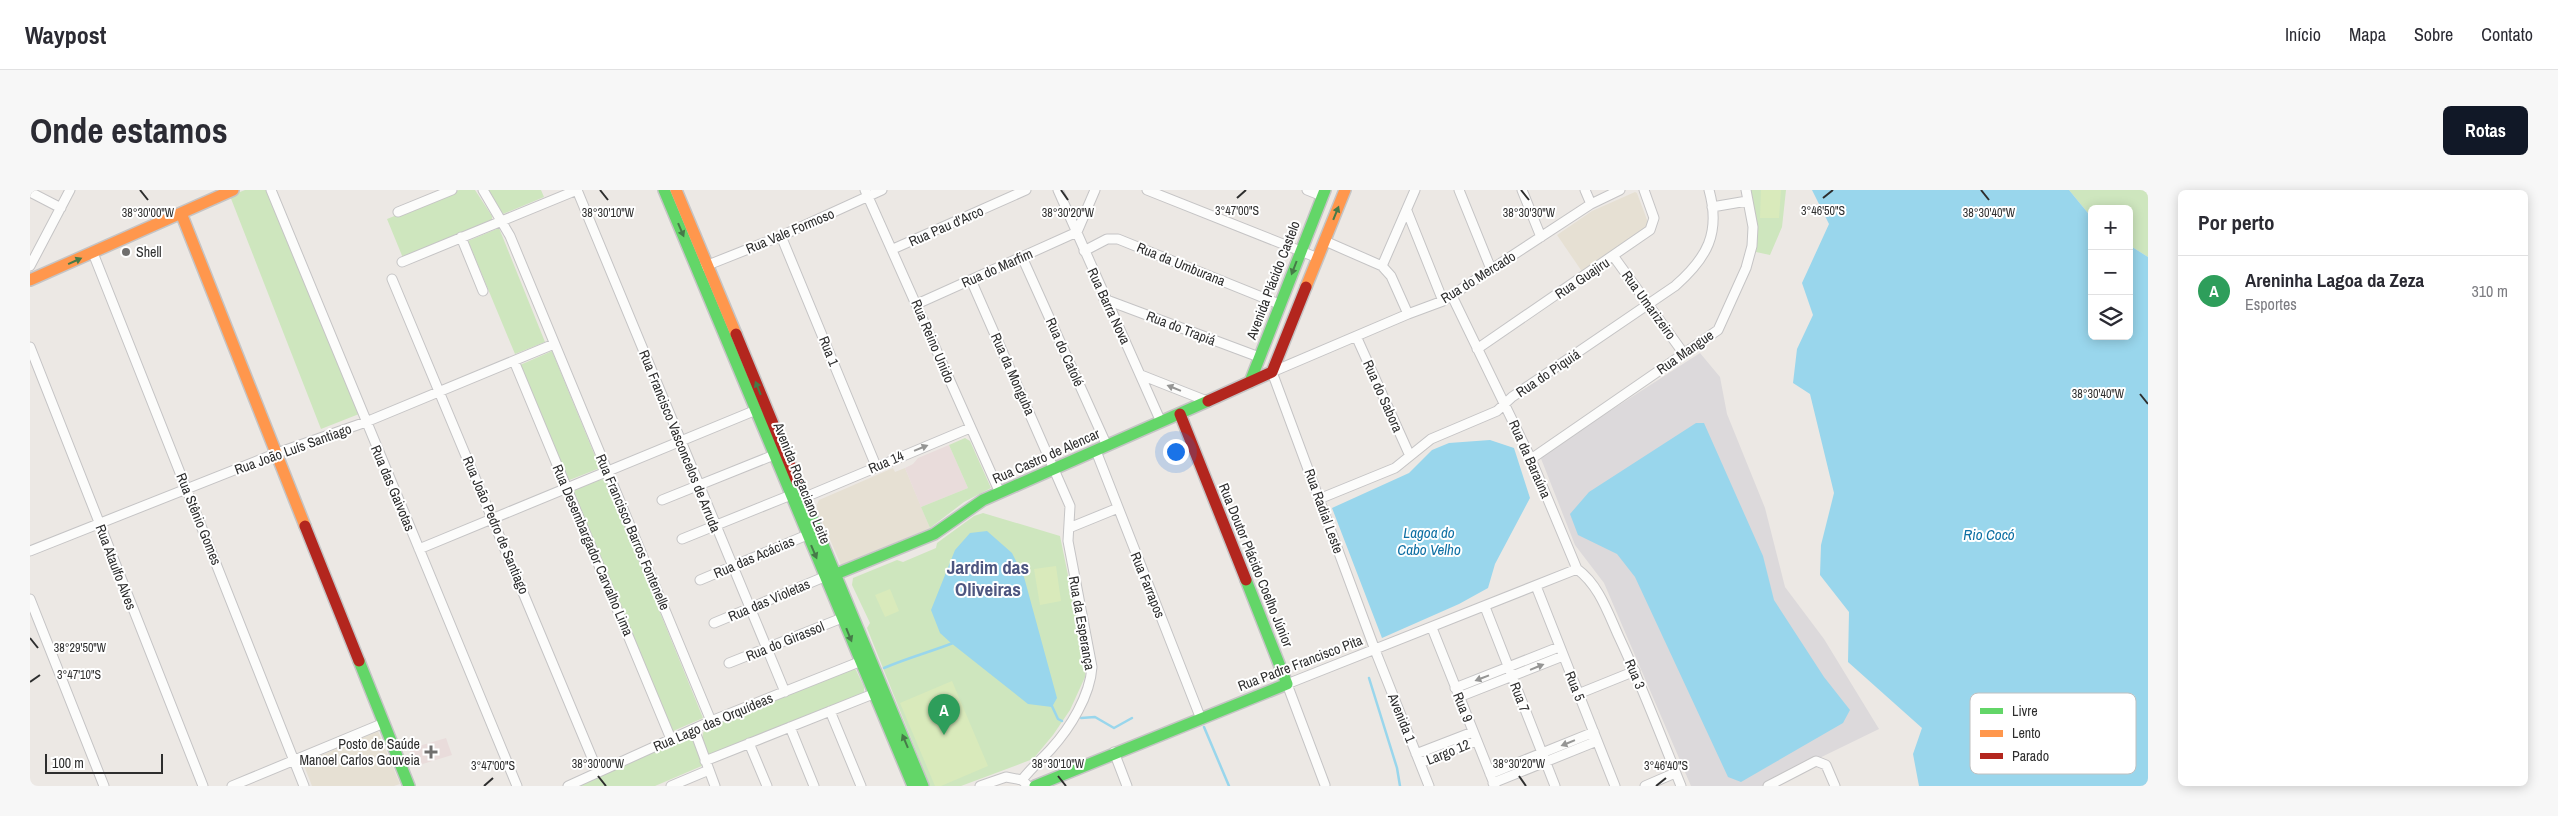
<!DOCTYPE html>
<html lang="pt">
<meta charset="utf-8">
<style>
body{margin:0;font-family:"Archivo Narrow",sans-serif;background:#f7f7f7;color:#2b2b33}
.controls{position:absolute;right:15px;top:15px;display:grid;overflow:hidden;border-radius:8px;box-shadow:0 2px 12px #0003}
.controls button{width:45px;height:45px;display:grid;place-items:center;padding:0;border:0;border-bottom:1px solid #e1e1e2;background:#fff;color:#2b2b33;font:25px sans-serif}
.scale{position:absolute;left:15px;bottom:12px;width:118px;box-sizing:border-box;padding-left:5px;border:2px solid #2e2e2e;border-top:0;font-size:14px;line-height:18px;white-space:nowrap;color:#2e2e2e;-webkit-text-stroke:4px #fff;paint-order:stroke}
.you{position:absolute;left:1145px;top:261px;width:18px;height:18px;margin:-12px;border:4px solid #fff;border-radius:50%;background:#1a73e8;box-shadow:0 0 0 8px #1a73e833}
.badge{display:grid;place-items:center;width:32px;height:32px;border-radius:50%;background:#111827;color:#fff;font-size:16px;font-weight:700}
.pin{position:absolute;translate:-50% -41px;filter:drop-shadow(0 1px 2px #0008)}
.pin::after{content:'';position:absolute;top:26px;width:18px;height:15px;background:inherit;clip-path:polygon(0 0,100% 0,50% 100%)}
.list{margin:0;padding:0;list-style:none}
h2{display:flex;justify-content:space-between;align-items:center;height:65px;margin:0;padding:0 20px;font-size:21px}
h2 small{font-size:16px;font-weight:400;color:#7c7c81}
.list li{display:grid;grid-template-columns:32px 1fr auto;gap:15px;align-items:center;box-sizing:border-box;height:70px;padding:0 20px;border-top:1px solid #e1e1e2}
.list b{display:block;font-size:19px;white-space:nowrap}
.list p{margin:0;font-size:16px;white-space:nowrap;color:#7c7c81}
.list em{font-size:16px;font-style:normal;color:#7c7c81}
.icon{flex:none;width:28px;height:28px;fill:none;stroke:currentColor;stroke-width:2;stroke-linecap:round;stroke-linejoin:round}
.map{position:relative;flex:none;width:2118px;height:596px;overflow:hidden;border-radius:8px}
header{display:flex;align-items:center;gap:30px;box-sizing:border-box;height:70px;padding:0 25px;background:#fff;border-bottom:1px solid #e1e1e2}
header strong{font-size:24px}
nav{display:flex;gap:28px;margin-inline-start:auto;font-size:18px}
.intro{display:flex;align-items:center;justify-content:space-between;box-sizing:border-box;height:120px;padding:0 30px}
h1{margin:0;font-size:35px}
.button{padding:12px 22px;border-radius:8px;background:#111827;color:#fff;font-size:18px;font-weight:700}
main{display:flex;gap:30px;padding:0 30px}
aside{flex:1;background:#fff;border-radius:8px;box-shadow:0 2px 12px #0003}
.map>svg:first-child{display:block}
.industrial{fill:#dcd9db}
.education{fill:#e6e0d3}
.medical{fill:#e9dcdb}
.green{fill:#cee6be}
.pitch{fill:#d9eabb}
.water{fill:#99d6ec}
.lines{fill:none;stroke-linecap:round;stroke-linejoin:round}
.stream{stroke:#99d6ec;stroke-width:2.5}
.street-casing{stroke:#c5c4c5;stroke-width:11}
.fast-casing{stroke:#c5c4c5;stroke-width:14}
.slow-casing{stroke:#c5c4c5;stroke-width:14}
.jam-casing{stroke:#c5c4c5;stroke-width:14}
.street{stroke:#fcfcfb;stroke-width:9}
.fast{stroke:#63d668;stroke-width:11}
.slow{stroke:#ff974d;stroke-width:11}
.jam{stroke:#b3261e;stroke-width:11}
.oneway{fill:#467a48}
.oneway2{fill:#959594}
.ticks{fill:none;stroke:#2e2e2e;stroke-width:2}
.poi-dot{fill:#706f6e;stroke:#fff;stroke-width:2}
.labels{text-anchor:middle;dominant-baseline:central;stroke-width:4;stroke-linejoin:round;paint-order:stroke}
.street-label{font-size:14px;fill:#2e2e2e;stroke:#fff}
.poi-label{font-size:14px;fill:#2e2e2e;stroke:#fff;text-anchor:start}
.water-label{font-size:15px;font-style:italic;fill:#0d6fa3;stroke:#fff}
.district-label{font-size:19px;font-weight:bold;fill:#4d5680;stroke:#fff}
.key{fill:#fff;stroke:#c0c0c0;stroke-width:1}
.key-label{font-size:14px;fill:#2e2e2e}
.ticks-label{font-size:12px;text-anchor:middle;fill:#2e2e2e;stroke:#fff;stroke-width:4;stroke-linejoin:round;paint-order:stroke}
</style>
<header>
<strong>Waypost</strong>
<nav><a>Início</a><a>Mapa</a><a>Sobre</a><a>Contato</a></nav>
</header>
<div class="intro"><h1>Onde estamos</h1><a class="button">Rotas</a></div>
<main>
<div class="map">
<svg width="2118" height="596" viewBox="0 0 2118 596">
<rect width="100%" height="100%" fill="#ece8e4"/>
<path class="industrial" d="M 1670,163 L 1690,187 L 1697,224 L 1735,318 L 1755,397 L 1794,449 L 1849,539 L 1732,596 L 1661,596 L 1574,393 L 1545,355 L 1510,266 Z"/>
<path class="education" d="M 1605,2 L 1607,3 L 1619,35 L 1553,83 L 1527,45 L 1562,21 Z
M 863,278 L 865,282 L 875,278 L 900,338 L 811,375 L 786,317 L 789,310 Z
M 348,541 L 370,594 L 364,596 L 282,596 L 273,573 Z"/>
<path class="medical" d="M 919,255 L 938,298 L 891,317 L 875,278 L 883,274 L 888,268 Z
M 416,548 L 422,565 L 386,576 L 379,559 Z"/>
<path class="green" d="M 215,0 L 239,0 L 329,224 L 291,239 L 200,6 Z
M 429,0 L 445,0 L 462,26 L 462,30 L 373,68 L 357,29 Z
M 458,0 L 511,0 L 514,7 L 473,24 Z
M 1721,0 L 1756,0 L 1752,37 L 1740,65 L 1726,62 C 1729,39 1719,22 1721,0 Z
M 2039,0 L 2118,0 L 2118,67 L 2099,55 L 2099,19 L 2062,19 L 2062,28 Z
M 469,38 L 515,152 L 485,164 L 438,51 Z
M 522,161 L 570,278 L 537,291 L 490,175 Z
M 935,248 L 940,251 L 961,298 L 934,312 L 900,338 L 891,317 L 938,298 L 919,255 Z
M 575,287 L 673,528 L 641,542 L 542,300 Z
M 953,323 L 1030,346 L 1056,473 L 1055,487 L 1040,520 L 1023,545 L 1003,569 L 931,596 L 900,596 L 837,438 L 840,433 L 822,395 L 823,388 L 867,370 L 873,372 L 906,358 L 907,353 L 944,326 Z
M 823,478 L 826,480 L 834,497 L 834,504 L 679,565 C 675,555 668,546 677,537 Z
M 661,545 L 674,575 L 625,596 L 548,596 Z"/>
<path class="pitch" d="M 1731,0 L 1751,0 L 1749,28 L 1730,28 Z
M 1026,376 L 1031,411 L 1010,415 L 1004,379 Z
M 860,399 L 869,421 L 855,427 L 845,405 Z
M 922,491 L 958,576 L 911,596 L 905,596 L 870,513 Z"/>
<path class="water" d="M 1782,0 L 2039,0 L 2062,28 L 2062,146 L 2099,146 L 2099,55 L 2118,67 L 2118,596 L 1889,596 L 1883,564 L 1892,538 L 1818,472 L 1819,422 L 1790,385 L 1791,355 L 1804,303 L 1780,204 L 1763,193 L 1767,159 L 1783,125 L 1772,93 L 1799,34 Z
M 1666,233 L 1674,233 L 1733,366 L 1744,410 L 1794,487 L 1820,520 L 1813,533 L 1711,592 L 1698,587 L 1605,387 L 1587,364 L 1548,345 L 1540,324 L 1559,302 Z
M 1460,250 L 1484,258 L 1500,308 L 1465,374 L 1458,398 L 1429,414 L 1352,448 L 1302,318 L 1379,283 L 1402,260 L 1419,253 Z
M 957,341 L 982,363 L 994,387 L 1027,508 L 1022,517 L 998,514 L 921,453 L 910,443 L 901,420 L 925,360 L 940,343 Z"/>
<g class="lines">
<path class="stream" d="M 854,478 C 877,468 900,462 923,453
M 1339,488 L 1367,578 L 1370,596
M 1021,514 L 1028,529 L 1032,531
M 1051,528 L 1065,527 L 1084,538 L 1102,528
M 1174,537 L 1199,596"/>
<defs>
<path id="street" d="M 241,0 L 487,596
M 453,0 L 480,46 L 681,531
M 835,0 L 970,303
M 1028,0 L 1131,232
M 1117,0 L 1288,68
M 1277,0 L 1292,6
M 1429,0 L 1461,79
M 1492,0 L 1511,47
M 1555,0 L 1561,14
M 0,2 L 31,18
M 1682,17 L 1717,11
M 1377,21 L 1413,111
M 368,22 L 422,0
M 751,46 L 846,276
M 431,47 L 453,101
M 1295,51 L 1352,76 L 1361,86 L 1378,124
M 863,59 L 996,0
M 1054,61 L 1077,49 L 1088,49 L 1249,114
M 63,63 L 274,596
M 992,67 L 1077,256
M 1584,67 L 1654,164
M 372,72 L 547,0 L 755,502
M 0,76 L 40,0
M 1352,76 L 1385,0
M 673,77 L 751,46 L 852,0
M 362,89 L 568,582
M 941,90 L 1040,316 L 1038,351 L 1062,477 C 1060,506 1040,538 1021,559 C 1012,569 1001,578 992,590 L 998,596
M 1422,106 L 1501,269 L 1547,379
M 1074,109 L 1229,167
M 887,114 L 1047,42 L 1065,0
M 1326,146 L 1380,266
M 0,157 L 173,596
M 1447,159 L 1620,40 L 1624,28 L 1614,0
M 484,171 L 641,549
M 1111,185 L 1177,211
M 1066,261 L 1171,529
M 1501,269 L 1688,140 L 1716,78 L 1722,56 L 1723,37 L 1716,0
M 773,308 L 940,238
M 1289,309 L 1365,278 L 1401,249 L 1467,221 L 1482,207 L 1645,96 C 1677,68 1691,43 1679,0
M 632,310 L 744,265
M 1039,338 L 1088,318
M 652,349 L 761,305
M 389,359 L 731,218
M 0,361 L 247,263 L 336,232 L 524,154
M 1547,379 C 1569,395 1578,423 1589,447 C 1612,496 1631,546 1651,596
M 670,390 L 777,345
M 1506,396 L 1585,596
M 0,409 L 74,596
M 1455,417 L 1525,596
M 684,433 L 794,387
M 1402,438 L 1465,596
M 699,473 L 812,428
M 1425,498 L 1529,457
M 1548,504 L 1605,481
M 1429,507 L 1533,466
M 800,521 L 831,596
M 760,537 L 784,596
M 664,539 L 685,596
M 719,553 L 737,596
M 1084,562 L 1097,596
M 1386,564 L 1443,542
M 675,571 L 843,504
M 1390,573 L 1446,551
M 1460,584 L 1564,542
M 1463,593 L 1567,551
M 1295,595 L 1257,494 L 1547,379
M 202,596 L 354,533
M 538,596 L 681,531 L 829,472
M 641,596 L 679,580
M 950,596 L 976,587 L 992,590
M 1399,596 L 1345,460 L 1242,182 L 1378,124 L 1413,111 L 1561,14 L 1590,0
M 1615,596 L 1645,583
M 1738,596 L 1786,571 L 1796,575 L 1805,596"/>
<path id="fast" d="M 634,0 L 883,596
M 1220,192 L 1295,0
M 767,292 L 893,596
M 806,384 L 904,344 L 953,310 L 1178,211
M 329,471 L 379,596
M 1005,596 L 1257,494 L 1216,390"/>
<path id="slow" d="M 646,0 L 706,144
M 151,23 L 275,336
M 0,90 L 203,0
M 1276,97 L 1315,0"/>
<path id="jam" d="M 706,144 L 767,292
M 1178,211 L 1242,182 L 1276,97
M 1150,224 L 1216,390
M 275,336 L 329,471"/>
</defs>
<use href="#street" class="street-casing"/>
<use href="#fast" class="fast-casing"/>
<use href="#slow" class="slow-casing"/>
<use href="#jam" class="jam-casing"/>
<use href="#street" class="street"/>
<use href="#fast" class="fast"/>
<use href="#slow" class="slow"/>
<use href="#jam" class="jam"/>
</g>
<defs><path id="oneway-solid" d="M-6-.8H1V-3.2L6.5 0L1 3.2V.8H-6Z" transform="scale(1.25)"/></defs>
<g class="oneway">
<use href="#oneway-solid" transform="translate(1306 23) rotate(-68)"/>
<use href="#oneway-solid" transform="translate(651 40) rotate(67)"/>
<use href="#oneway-solid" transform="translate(45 71) rotate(-24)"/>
<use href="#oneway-solid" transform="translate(1264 78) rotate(111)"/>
<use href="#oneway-solid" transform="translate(728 198) rotate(-112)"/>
<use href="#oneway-solid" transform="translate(784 362) rotate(67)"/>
<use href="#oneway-solid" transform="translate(819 445) rotate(68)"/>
<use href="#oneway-solid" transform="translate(875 551) rotate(-113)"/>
</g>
<g class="oneway2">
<use href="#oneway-solid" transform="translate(1144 198) rotate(-158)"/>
<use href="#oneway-solid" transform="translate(891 258) rotate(-22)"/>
<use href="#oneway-solid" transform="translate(1507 477) rotate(-22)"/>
<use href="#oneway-solid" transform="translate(1452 488) rotate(159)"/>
<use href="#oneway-solid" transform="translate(1538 553) rotate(158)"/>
</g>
<path class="ticks" d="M 110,0 L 118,10M 570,0 L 578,10M 1031,0 L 1038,10M 1491,0 L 1499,10M 1951,0 L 1959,10M 1207,8 L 1216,0M 1793,8 L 1803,0M 2110,204 L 2118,214M 0,448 L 8,458M 0,492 L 10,485M 568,586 L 576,596M 1028,586 L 1036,596M 1489,586 L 1496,596M 454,596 L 463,588M 1626,596 L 1636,588"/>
<g class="poi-dot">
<circle cx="96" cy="62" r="5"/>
<path d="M398.5 554.5h5v5h5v5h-5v5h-5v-5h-5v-5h5z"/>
</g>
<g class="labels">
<g class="street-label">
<text transform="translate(916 36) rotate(-24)">Rua Pau d'Arco</text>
<text transform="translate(760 41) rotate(-23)">Rua Vale Formoso</text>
<text transform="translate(1151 74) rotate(22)">Rua da Umburana</text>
<text transform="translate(967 78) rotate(-24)">Rua do Marfim</text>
<text transform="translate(1448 87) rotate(-32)">Rua do Mercado</text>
<text transform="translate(1552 88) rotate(-34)">Rua Guajiru</text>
<text transform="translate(1243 90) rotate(-69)">Avenida Plácido Castelo</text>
<text transform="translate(1619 115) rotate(54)">Rua Umarizeiro</text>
<text transform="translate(1079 116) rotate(65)">Rua Barra Nova</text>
<text transform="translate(1151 138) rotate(21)">Rua do Trapiá</text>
<text transform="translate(903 151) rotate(67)">Rua Reino Unido</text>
<text transform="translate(799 161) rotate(68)">Rua 1</text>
<text transform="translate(1035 162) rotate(66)">Rua do Catolé</text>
<text transform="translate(1655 162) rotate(-35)">Rua Mangue</text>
<text transform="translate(1518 183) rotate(-34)">Rua do Piquiá</text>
<text transform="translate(983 184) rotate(66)">Rua da Monguba</text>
<text transform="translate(1353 206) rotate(66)">Rua do Sabora</text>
<text transform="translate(650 251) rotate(68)">Rua Francisco Vasconcelos de Arruda</text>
<text transform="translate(263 259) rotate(-20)">Rua João Luís Santiago</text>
<text transform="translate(1016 266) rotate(-24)">Rua Castro de Alencar</text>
<text transform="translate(1500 269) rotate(66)">Rua da Baraúna</text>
<text transform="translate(856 272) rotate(-23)">Rua 14</text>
<text transform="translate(772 293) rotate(68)">Avenida Rogaciano Leite</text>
<text transform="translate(363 298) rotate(67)">Rua das Gaivotas</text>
<text transform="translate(1294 321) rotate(70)">Rua Radial Leste</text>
<text transform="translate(169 329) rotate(68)">Rua Stênio Gomes</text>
<text transform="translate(466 335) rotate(67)">Rua João Pedro de Santiago</text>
<text transform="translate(603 342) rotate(67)">Rua Francisco Barros Fontenelle</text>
<text transform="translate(563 360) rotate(67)">Rua Desembargador Carvalho Lima</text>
<text transform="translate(724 367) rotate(-23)">Rua das Acácias</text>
<text transform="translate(1226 375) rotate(68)">Rua Doutor Plácido Coelho Júnior</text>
<text transform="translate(86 377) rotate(69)">Rua Ataulfo Alves</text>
<text transform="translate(1118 395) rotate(68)">Rua Farrapos</text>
<text transform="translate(739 410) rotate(-23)">Rua das Violetas</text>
<text transform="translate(1052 433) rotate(80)">Rua da Esperança</text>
<text transform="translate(755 451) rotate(-22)">Rua do Girassol</text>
<text transform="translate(1270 473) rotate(-21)">Rua Padre Francisco Pita</text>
<text transform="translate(1605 484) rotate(67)">Rua 3</text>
<text transform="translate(1545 496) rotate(68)">Rua 5</text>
<text transform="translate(1490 507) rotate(69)">Rua 7</text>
<text transform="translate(1433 517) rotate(68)">Rua 9</text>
<text transform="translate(1372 528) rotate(68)">Avenida 1</text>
<text transform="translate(683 532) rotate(-23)">Rua Lago das Orquídeas</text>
<text transform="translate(1418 562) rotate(-22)">Largo 12</text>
</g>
<g class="poi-label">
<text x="106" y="62">Shell</text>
<text x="390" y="554" text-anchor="end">Posto de Saúde<tspan x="390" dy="16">Manoel Carlos Gouveia</tspan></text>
</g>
<g class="water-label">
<text x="1399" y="342">Lagoa do<tspan x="1399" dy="17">Cabo Velho</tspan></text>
<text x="1959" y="344">Rio Cocó</text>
</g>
<g class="district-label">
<text x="958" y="377">Jardim das<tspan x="958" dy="22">Oliveiras</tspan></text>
</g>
</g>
<rect x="1940" y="503" width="166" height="81" rx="8" class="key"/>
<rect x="1950" y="518" width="23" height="6" fill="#63d668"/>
<rect x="1950" y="540" width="23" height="7" fill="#ff974d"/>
<rect x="1950" y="563" width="23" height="6" fill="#b3261e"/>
<g class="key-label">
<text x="1982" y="526">Livre</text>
<text x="1982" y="548">Lento</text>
<text x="1982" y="571">Parado</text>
</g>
<g class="ticks-label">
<text x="1207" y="25">3°47'00"S</text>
<text x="1793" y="25">3°46'50"S</text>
<text x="118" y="27">38°30'00"W</text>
<text x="578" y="27">38°30'10"W</text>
<text x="1038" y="27">38°30'20"W</text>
<text x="1499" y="27">38°30'30"W</text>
<text x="1959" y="27">38°30'40"W</text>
<text x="2068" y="208">38°30'40"W</text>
<text x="50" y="462">38°29'50"W</text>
<text x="49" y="489">3°47'10"S</text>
<text x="568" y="578">38°30'00"W</text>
<text x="1028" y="578">38°30'10"W</text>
<text x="1489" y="578">38°30'20"W</text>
<text x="463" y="580">3°47'00"S</text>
<text x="1636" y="580">3°46'40"S</text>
</g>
</svg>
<div class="controls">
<button>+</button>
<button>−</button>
<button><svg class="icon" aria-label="layers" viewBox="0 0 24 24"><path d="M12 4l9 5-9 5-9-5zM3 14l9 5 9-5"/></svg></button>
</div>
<div class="scale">100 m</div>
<div class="you"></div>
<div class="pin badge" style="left:914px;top:545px;background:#2e9e5b">A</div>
</div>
<aside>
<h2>Por perto<small></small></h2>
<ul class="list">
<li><span class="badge" style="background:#2e9e5b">A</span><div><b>Areninha Lagoa da Zeza</b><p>Esportes</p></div><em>310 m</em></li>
</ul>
</aside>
</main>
